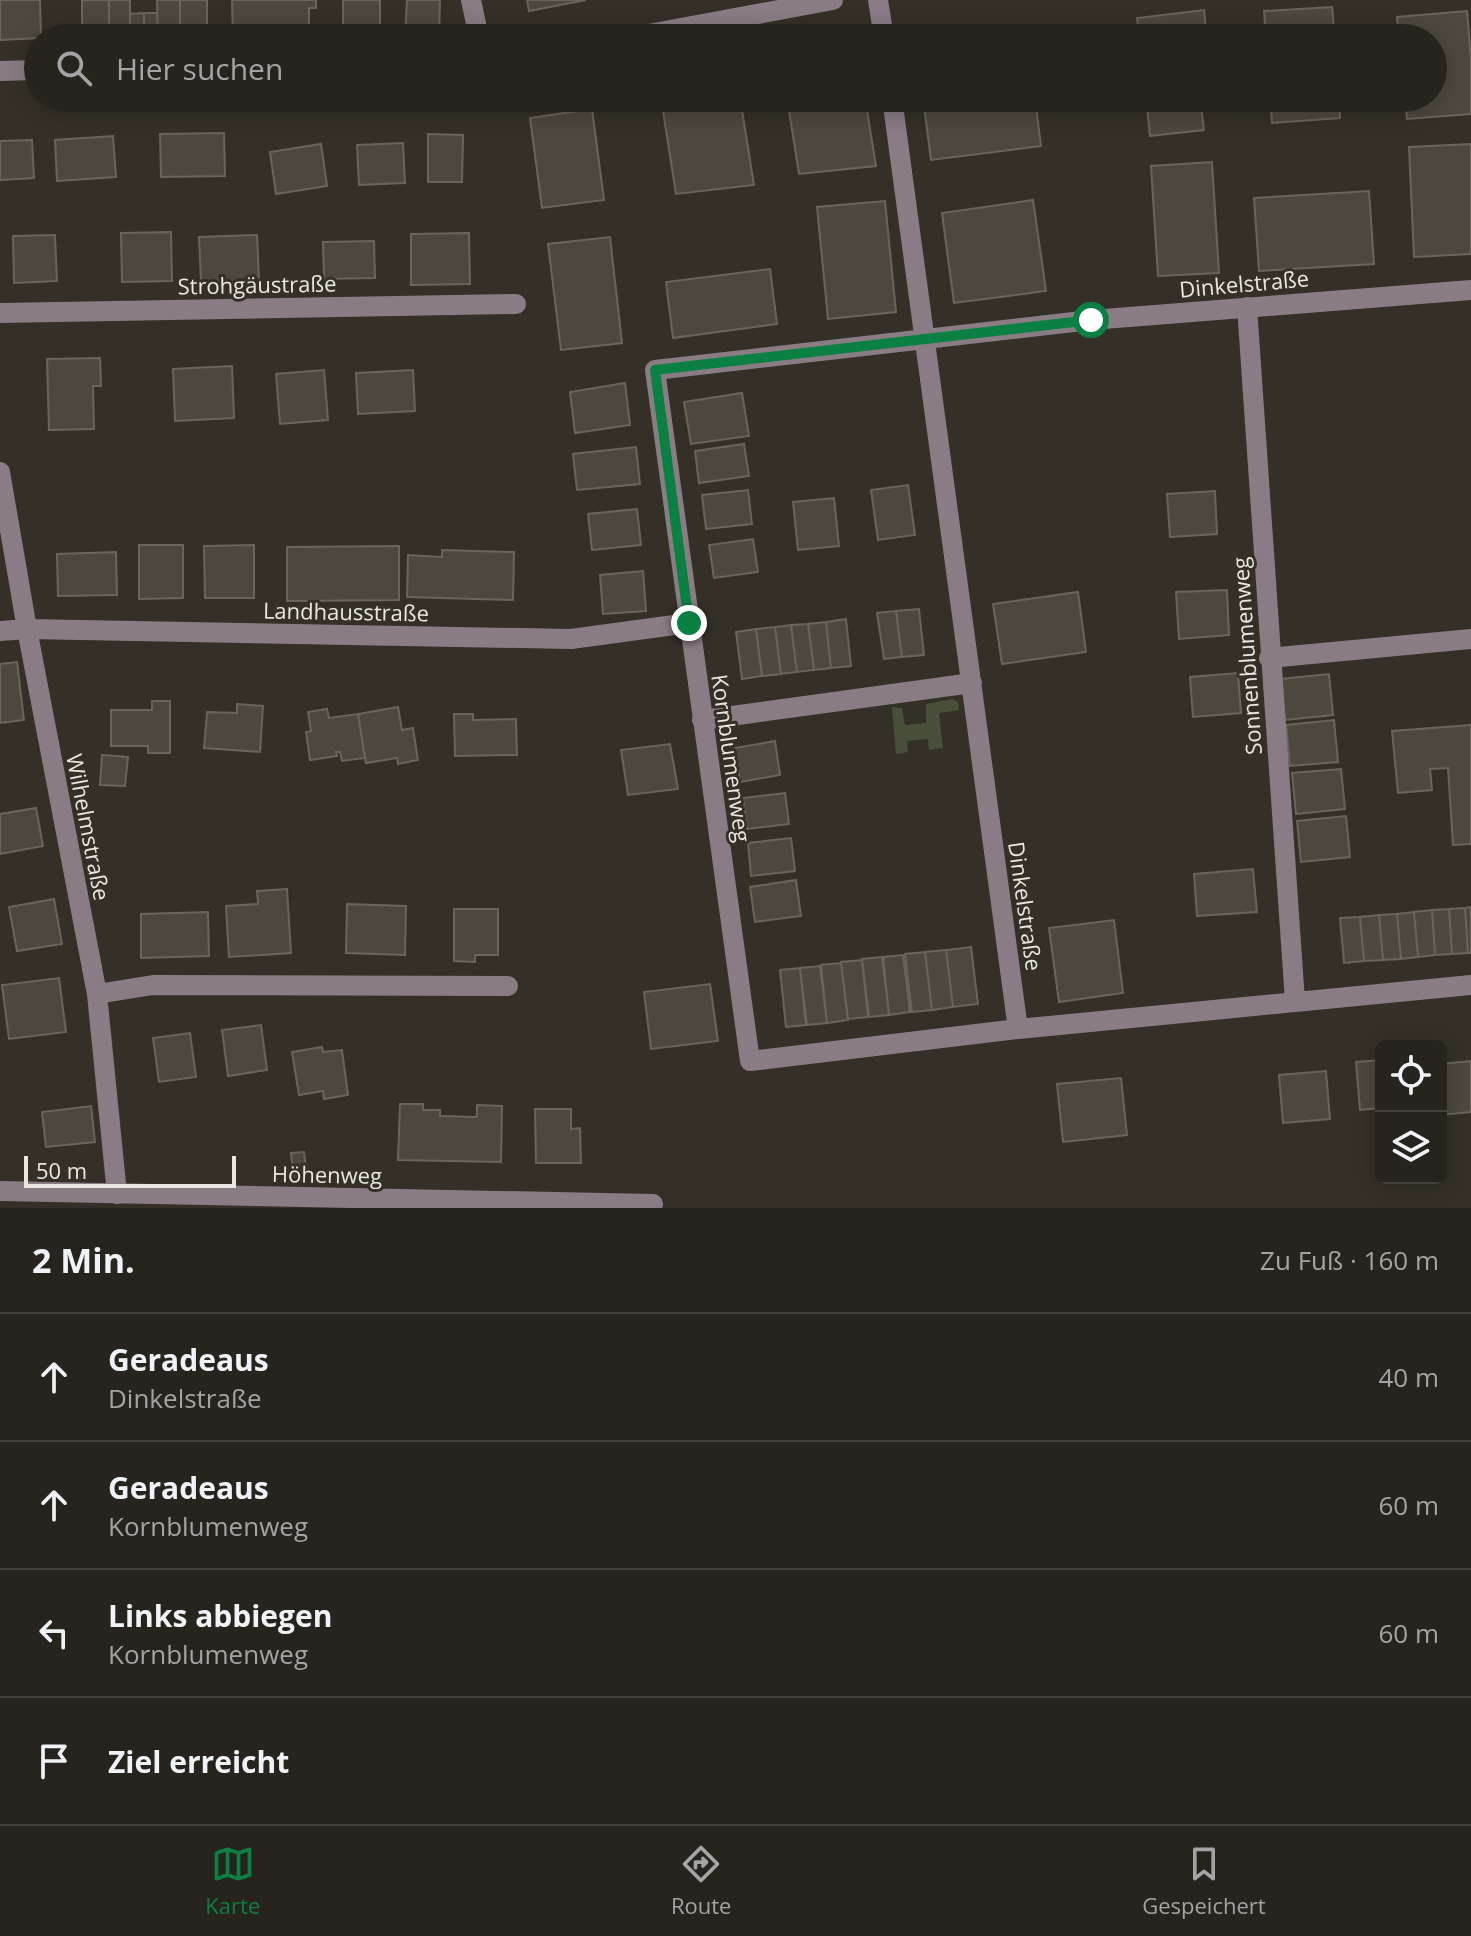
<!DOCTYPE html>
<html lang="de">
<meta charset="utf-8">
<style>
body{margin:0;font-family:"Open Sans",sans-serif;background:#33302a;color:#f1f3f6}
.controls{position:absolute;right:24px;bottom:24px;display:grid;overflow:hidden;border-radius:12px;box-shadow:0 4px 20px #0003}
.controls button{width:72px;height:72px;display:grid;place-items:center;padding:0;border:0;border-bottom:2px solid #43413b;background:#27241d;color:#f1f3f6;font:40px sans-serif}
.scale{position:absolute;left:24px;bottom:20px;width:212px;box-sizing:border-box;padding-left:8px;border:4px solid #eae7e1;border-top:0;font-size:22px;line-height:28px;white-space:nowrap;color:#eae7e1;-webkit-text-stroke:6px #343027;paint-order:stroke}
.stop{position:absolute;width:24px;height:24px;margin:-18px;border:6px solid #0b8043;border-radius:50%;background:#fff}
.stop.end{background:#0b8043;border-color:#fff;box-shadow:0 2px 8px #0008}
.list{margin:0;padding:0;list-style:none}
h2{display:flex;justify-content:space-between;align-items:center;height:104px;margin:0;padding:0 32px;font-size:34px}
h2 small{font-size:26px;font-weight:400;color:#a4a4a4}
.list li{display:grid;grid-template-columns:52px 1fr auto;gap:24px;align-items:center;box-sizing:border-box;height:128px;padding:0 32px;border-top:2px solid #43413b}
.list b{display:block;font-size:30px;white-space:nowrap}
.list p{margin:0;font-size:26px;white-space:nowrap;color:#a4a4a4}
.list em{font-size:26px;font-style:normal;color:#a4a4a4}
.icon{flex:none;width:44px;height:44px;fill:none;stroke:currentColor;stroke-width:2;stroke-linecap:round;stroke-linejoin:round}
.map{position:relative;flex:none;width:1471px;height:1208px;overflow:hidden}
.search{position:absolute;background:#27241d;box-shadow:0 4px 20px #0003;left:24px;right:24px;top:24px;height:88px;display:flex;align-items:center;gap:20px;box-sizing:border-box;padding:0 28px;border-radius:44px;color:#a4a4a4;font-size:30px}
.sheet{height:616px;background:#27241d}
nav{display:flex;justify-content:space-around;align-items:center;box-sizing:border-box;height:112px;border-top:2px solid #43413b;background:#27241d;font-size:22px;color:#a4a4a4}
nav a{display:grid;justify-items:center;gap:4px}
nav .on{color:#0b8043}
.map>svg:first-child{display:block}
.green{fill:#495039}
.building{fill:#4d483e;stroke:#6a655b;stroke-width:2}
.lines{fill:none;stroke-linecap:round;stroke-linejoin:round}
.minor{stroke:#897c85;stroke-width:20}
.route{stroke:#0b8043;stroke-width:10}
.labels{text-anchor:middle;dominant-baseline:central;stroke-width:6;stroke-linejoin:round;paint-order:stroke}
.street-label{font-size:22px;fill:#eae7e1;stroke:#343027}
</style>
<div class="map">
<svg width="1471" height="1208" viewBox="0 0 1471 1208">
<rect width="100%" height="100%" fill="#343027"/>
<path class="green" d="M 953,699 L 958,702 L 959,710 L 939,713 L 943,748 L 929,750 L 928,739 L 907,741 L 908,752 L 896,754 L 892,707 L 902,708 L 905,725 L 926,723 L 926,704 Z"/>
<path class="building" d="M 0,0 L 40,0 L 41,38 L 0,40 Z
M 82,0 L 109,0 L 109,34 L 82,35 Z
M 109,0 L 130,0 L 130,34 L 109,34 Z
M 157,0 L 180,0 L 180,33 L 158,34 Z
M 180,0 L 207,0 L 207,33 L 180,33 Z
M 232,0 L 316,0 L 316,8 L 309,8 L 309,38 L 233,38 Z
M 343,0 L 380,0 L 380,34 L 343,35 Z
M 407,0 L 440,0 L 439,37 L 405,37 Z
M 527,0 L 586,0 L 529,11 Z
M 1332,7 L 1335,38 L 1266,38 L 1264,11 Z
M 1204,10 L 1207,38 L 1140,38 L 1137,18 Z
M 1467,11 L 1471,58 L 1471,114 L 1407,119 L 1405,98 L 1433,98 L 1433,38 L 1399,38 L 1397,17 Z
M 144,13 L 157,13 L 158,34 L 144,34 Z
M 144,13 L 144,34 L 130,34 L 130,14 Z
M 661,98 L 740,98 L 754,185 L 676,194 Z
M 787,98 L 865,98 L 876,166 L 799,174 Z
M 923,98 L 1035,98 L 1041,146 L 931,160 Z
M 1146,98 L 1200,98 L 1204,130 L 1150,136 Z
M 1270,98 L 1339,98 L 1340,118 L 1272,123 Z
M 592,109 L 604,200 L 542,208 L 530,118 Z
M 224,133 L 225,176 L 161,177 L 160,134 Z
M 428,134 L 463,135 L 462,182 L 428,182 Z
M 113,136 L 116,177 L 57,181 L 55,140 Z
M 32,140 L 34,178 L 0,180 L 0,141 Z
M 403,143 L 405,183 L 359,185 L 357,145 Z
M 321,144 L 327,186 L 276,194 L 270,152 Z
M 1471,144 L 1471,254 L 1414,257 L 1409,147 Z
M 1212,162 L 1219,273 L 1158,276 L 1151,166 Z
M 1369,191 L 1374,264 L 1259,271 L 1254,198 Z
M 1033,200 L 1046,291 L 954,303 L 942,213 Z
M 885,201 L 896,312 L 828,319 L 817,207 Z
M 171,232 L 172,281 L 122,282 L 121,233 Z
M 469,233 L 470,284 L 411,285 L 411,234 Z
M 55,235 L 57,281 L 14,283 L 13,236 Z
M 257,235 L 259,280 L 201,282 L 199,237 Z
M 610,237 L 622,343 L 561,350 L 548,244 Z
M 374,241 L 375,278 L 324,279 L 323,242 Z
M 770,269 L 777,324 L 673,338 L 666,282 Z
M 100,358 L 101,386 L 93,386 L 94,429 L 49,430 L 47,359 Z
M 232,366 L 234,418 L 175,421 L 173,369 Z
M 324,370 L 328,420 L 280,424 L 276,374 Z
M 413,370 L 415,411 L 358,414 L 356,373 Z
M 625,383 L 630,425 L 575,433 L 570,392 Z
M 742,393 L 749,436 L 691,444 L 684,402 Z
M 744,444 L 749,476 L 699,483 L 695,451 Z
M 636,447 L 640,484 L 577,490 L 573,454 Z
M 908,485 L 915,535 L 878,540 L 871,490 Z
M 748,490 L 752,524 L 706,529 L 702,495 Z
M 1215,491 L 1217,534 L 1170,537 L 1167,494 Z
M 834,498 L 839,546 L 798,550 L 793,502 Z
M 637,509 L 641,545 L 592,550 L 588,514 Z
M 753,539 L 758,572 L 714,578 L 709,545 Z
M 139,545 L 183,545 L 183,598 L 139,599 Z
M 254,545 L 254,598 L 205,598 L 204,546 Z
M 399,546 L 399,600 L 287,601 L 287,547 Z
M 442,550 L 514,552 L 513,600 L 407,597 L 408,555 L 442,557 Z
M 116,552 L 117,595 L 58,596 L 57,554 Z
M 643,571 L 646,611 L 603,614 L 600,575 Z
M 1227,590 L 1229,635 L 1179,639 L 1176,592 Z
M 1078,592 L 1086,652 L 1002,664 L 993,604 Z
M 919,609 L 924,655 L 902,657 L 896,611 Z
M 896,611 L 902,657 L 884,659 L 877,613 Z
M 846,619 L 851,666 L 831,668 L 826,622 Z
M 826,622 L 831,668 L 814,670 L 808,624 Z
M 808,624 L 814,670 L 797,672 L 791,625 Z
M 791,625 L 797,672 L 781,674 L 775,627 Z
M 775,627 L 781,674 L 762,676 L 756,629 Z
M 756,629 L 762,676 L 742,679 L 736,632 Z
M 17,662 L 24,720 L 0,723 L 0,664 Z
M 1238,673 L 1241,713 L 1193,717 L 1190,677 Z
M 1329,674 L 1333,715 L 1285,720 L 1281,679 Z
M 152,701 L 170,701 L 170,753 L 148,753 L 148,746 L 111,746 L 111,710 L 152,710 Z
M 237,704 L 263,706 L 260,752 L 204,748 L 207,712 L 237,713 Z
M 398,707 L 402,730 L 413,728 L 418,760 L 398,764 L 397,758 L 366,763 L 358,714 Z
M 327,709 L 329,718 L 358,714 L 365,758 L 342,761 L 340,752 L 336,752 L 337,756 L 310,760 L 306,732 L 311,731 L 308,712 Z
M 454,714 L 473,714 L 473,720 L 516,719 L 517,755 L 455,756 Z
M 1334,720 L 1338,762 L 1290,766 L 1286,725 Z
M 1471,725 L 1471,844 L 1453,845 L 1448,768 L 1430,769 L 1432,790 L 1398,793 L 1392,731 Z
M 775,741 L 780,775 L 740,782 L 735,748 Z
M 670,744 L 678,789 L 628,795 L 621,750 Z
M 102,755 L 128,757 L 125,786 L 100,785 Z
M 1341,769 L 1345,809 L 1296,814 L 1292,773 Z
M 785,793 L 789,824 L 747,829 L 743,798 Z
M 36,808 L 43,846 L 0,854 L 0,814 Z
M 1346,816 L 1350,857 L 1301,862 L 1297,821 Z
M 791,838 L 795,871 L 751,876 L 748,843 Z
M 1253,869 L 1257,912 L 1197,916 L 1194,874 Z
M 796,880 L 801,916 L 755,922 L 750,887 Z
M 287,889 L 291,953 L 229,957 L 226,906 L 258,904 L 257,891 Z
M 54,899 L 62,944 L 17,951 L 9,907 Z
M 347,904 L 406,906 L 405,955 L 346,953 Z
M 1471,907 L 1471,953 L 1468,953 L 1465,908 Z
M 1465,908 L 1468,953 L 1452,954 L 1449,909 Z
M 454,909 L 498,909 L 498,955 L 475,955 L 475,962 L 454,961 Z
M 1449,909 L 1452,954 L 1435,955 L 1432,910 Z
M 1432,910 L 1435,955 L 1418,957 L 1414,912 Z
M 208,912 L 209,956 L 141,958 L 141,914 Z
M 1414,912 L 1418,957 L 1401,959 L 1397,914 Z
M 1397,914 L 1401,959 L 1383,960 L 1379,915 Z
M 1379,915 L 1383,960 L 1364,961 L 1360,917 Z
M 1360,917 L 1364,961 L 1344,963 L 1340,918 Z
M 1114,920 L 1123,993 L 1059,1002 L 1049,928 Z
M 971,947 L 978,1004 L 953,1007 L 946,950 Z
M 946,950 L 953,1007 L 932,1010 L 925,952 Z
M 925,952 L 932,1010 L 912,1012 L 905,954 Z
M 903,955 L 910,1012 L 889,1015 L 883,957 Z
M 882,957 L 889,1015 L 869,1017 L 862,959 Z
M 862,960 L 868,1017 L 848,1019 L 841,962 Z
M 841,963 L 848,1020 L 827,1023 L 821,965 Z
M 820,966 L 827,1023 L 807,1025 L 800,968 Z
M 800,968 L 806,1025 L 786,1027 L 780,970 Z
M 59,978 L 66,1032 L 9,1039 L 2,985 Z
M 710,984 L 718,1041 L 651,1049 L 644,992 Z
M 261,1025 L 267,1070 L 228,1076 L 222,1030 Z
M 190,1033 L 196,1077 L 159,1082 L 153,1038 Z
M 322,1047 L 323,1052 L 342,1050 L 348,1095 L 324,1099 L 323,1091 L 299,1095 L 292,1052 Z
M 1381,1060 L 1381,1108 L 1360,1110 L 1356,1062 Z
M 1471,1061 L 1471,1112 L 1441,1115 L 1441,1064 Z
M 1326,1071 L 1330,1119 L 1283,1123 L 1279,1075 Z
M 1121,1078 L 1127,1135 L 1063,1142 L 1057,1084 Z
M 400,1104 L 423,1104 L 423,1110 L 440,1110 L 440,1116 L 477,1117 L 477,1105 L 502,1106 L 501,1162 L 398,1160 Z
M 91,1106 L 95,1142 L 46,1147 L 42,1112 Z
M 535,1109 L 571,1109 L 571,1129 L 580,1128 L 581,1163 L 536,1163 Z
M 304,1152 L 307,1177 L 294,1179 L 291,1153 Z"/>
<g class="lines">
<path class="minor" d="M 471,0 L 479,38
M 878,0 L 884,38
M 627,38 L 833,0
M 0,71 L 38,70
M 892,98 L 1018,1029
M 1471,290 L 1091,320 L 655,370 L 750,1061 L 1018,1029 L 1471,985
M 1247,307 L 1295,1001
M 0,313 L 516,304
M 0,472 L 27,629 L 97,994 L 117,1194
M 0,631 L 27,629 L 571,639 L 689,623
M 1269,658 L 1471,639
M 702,720 L 972,683
M 97,994 L 153,985 L 508,986
M 0,1191 L 653,1204"/>
</g>
<g class="lines">
<path class="route" d="M 689,623 L 655,370 L 1091,320"/>
</g>
<g class="labels">
<g class="street-label">
<text transform="translate(1244 283) rotate(-5)">Dinkelstraße</text>
<text transform="translate(257 284) rotate(-1)">Strohgäustraße</text>
<text transform="translate(346 611) rotate(1)">Landhausstraße</text>
<text transform="translate(1246 656) rotate(-94)">Sonnenblumenweg</text>
<text transform="translate(732 758) rotate(82)">Kornblumenweg</text>
<text transform="translate(89 827) rotate(79)">Wilhelmstraße</text>
<text transform="translate(1026 906) rotate(82)">Dinkelstraße</text>
<text transform="translate(327 1174) rotate(1)">Höhenweg</text>
</g>
</g>
</svg>
<div class="controls">
<button><svg class="icon" aria-label="locate" viewBox="0 0 24 24"><circle cx="12" cy="12" r="6"/><path d="M12 2v4M12 18v4M2 12h4M18 12h4"/></svg></button>
<button><svg class="icon" aria-label="layers" viewBox="0 0 24 24"><path d="M12 4l9 5-9 5-9-5zM3 14l9 5 9-5"/></svg></button>
</div>
<div class="scale">50 m</div>
<div class="stop" style="left:1091px;top:320px"></div>
<div class="stop end" style="left:689px;top:623px"></div>
<div class="search"><svg class="icon" aria-label="search" viewBox="0 0 24 24"><circle cx="10" cy="10" r="6"/><path d="M15 15l6 6"/></svg>Hier suchen</div>
</div>
<section class="sheet">
<h2>2 Min.<small>Zu Fuß · 160 m</small></h2>
<ul class="list">
<li><svg class="icon" aria-label="ahead" viewBox="0 0 24 24"><path d="M12 20V5M6 11l6-6 6 6"/></svg><div><b>Geradeaus</b><p>Dinkelstraße</p></div><em>40 m</em></li>
<li><svg class="icon" aria-label="ahead" viewBox="0 0 24 24"><path d="M12 20V5M6 11l6-6 6 6"/></svg><div><b>Geradeaus</b><p>Kornblumenweg</p></div><em>60 m</em></li>
<li><svg class="icon" aria-label="left" viewBox="0 0 24 24"><path d="M17 20v-9H6M10 6l-5 5 5 5"/></svg><div><b>Links abbiegen</b><p>Kornblumenweg</p></div><em>60 m</em></li>
<li><svg class="icon" aria-label="arrive" viewBox="0 0 24 24"><path d="M6 21V4h12l-3 4 3 4H6"/></svg><div><b>Ziel erreicht</b></div></li>
</ul>
</section>
<nav>
<a class="on"><svg class="icon" aria-label="map" viewBox="0 0 24 24"><path d="M3 6l6-2 6 2 6-2v14l-6 2-6-2-6 2zM9 4v14M15 6v14"/></svg>Karte</a>
<a><svg class="icon" aria-label="directions" viewBox="0 0 24 24"><path d="M12 3l9 9-9 9-9-9zM9 14v-3h6M13 9l2 2-2 2"/></svg>Route</a>
<a><svg class="icon" aria-label="saved" viewBox="0 0 24 24"><path d="M7 4h10v16l-5-4-5 4z"/></svg>Gespeichert</a>
</nav>
